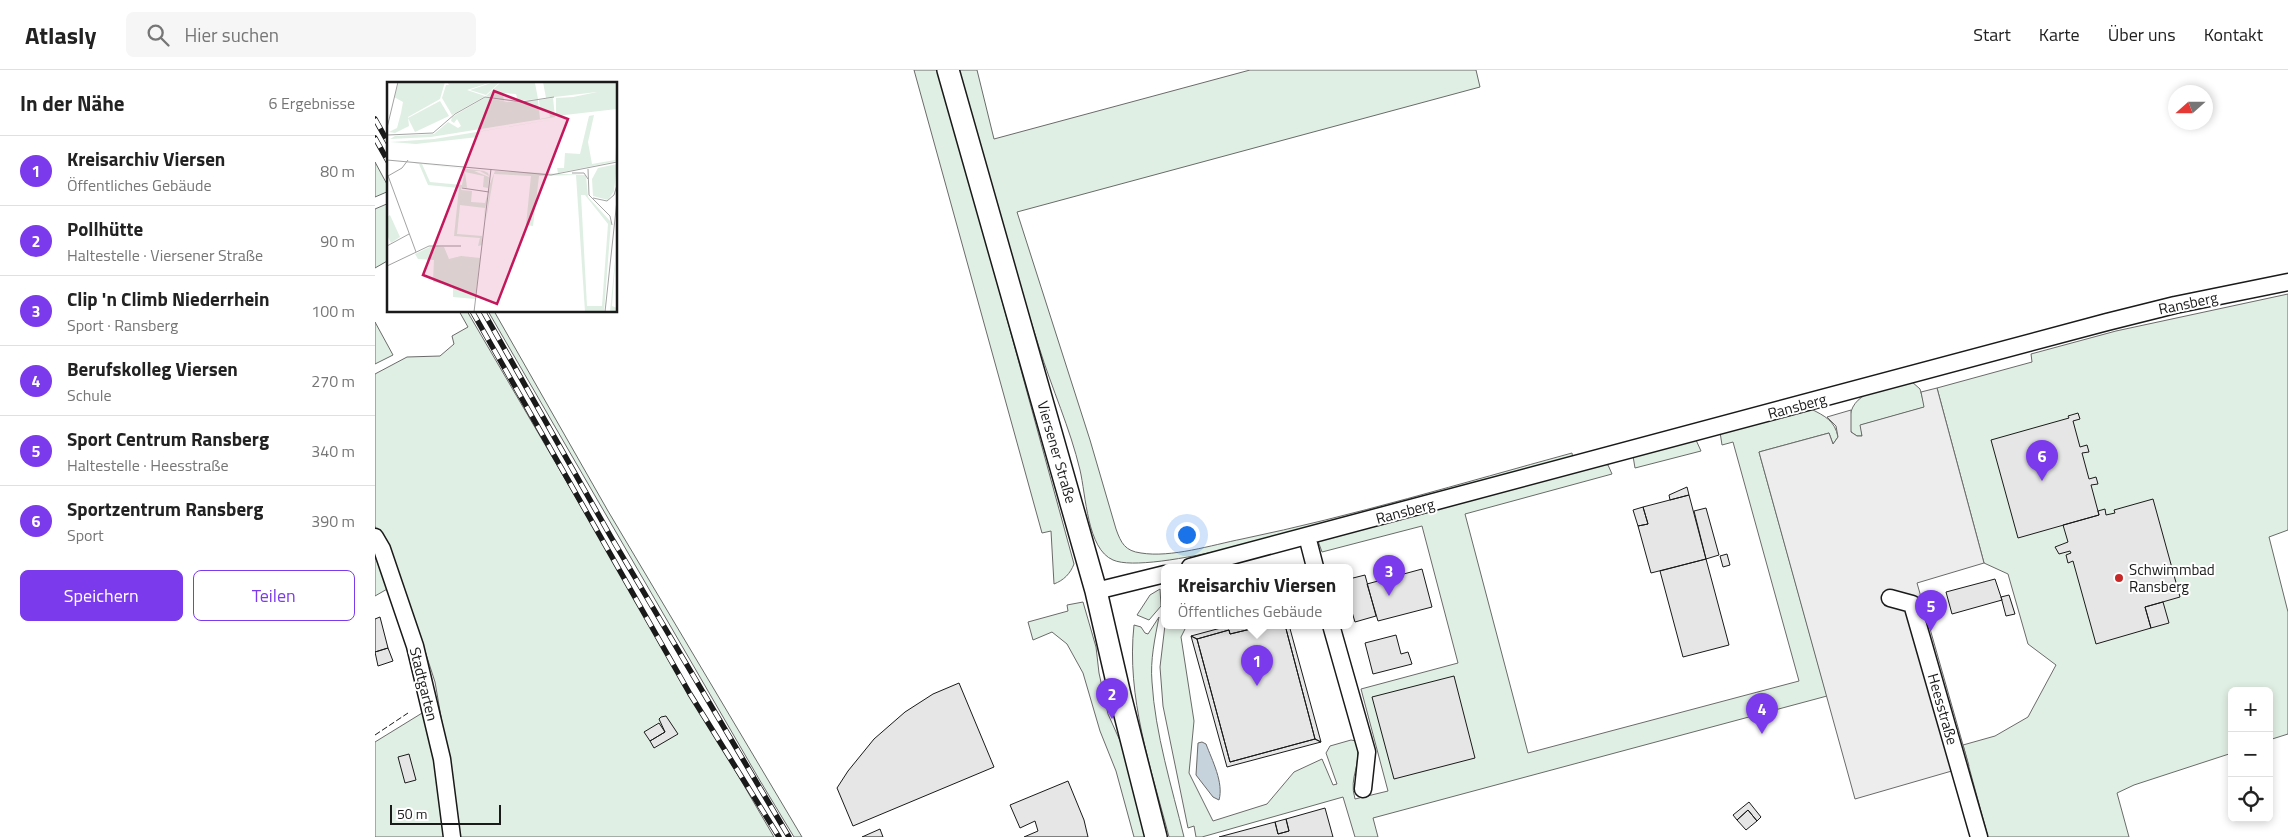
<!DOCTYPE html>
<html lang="de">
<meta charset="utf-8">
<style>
body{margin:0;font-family:"Titillium Web",sans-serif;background:#f6f6f6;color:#222}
.controls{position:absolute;right:15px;bottom:15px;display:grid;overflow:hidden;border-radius:8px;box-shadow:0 2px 8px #0003}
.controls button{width:45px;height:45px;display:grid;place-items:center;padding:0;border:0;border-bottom:1px solid #e0e0e0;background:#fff;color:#222;font:25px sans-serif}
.compass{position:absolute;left:1793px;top:15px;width:45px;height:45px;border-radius:50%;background:#fff;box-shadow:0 2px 8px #0003;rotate:249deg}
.scale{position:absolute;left:15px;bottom:12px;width:111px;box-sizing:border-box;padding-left:5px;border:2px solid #1a1a1a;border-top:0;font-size:14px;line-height:18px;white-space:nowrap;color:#1a1a1a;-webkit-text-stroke:4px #fff;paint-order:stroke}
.you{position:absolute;left:811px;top:464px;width:18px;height:18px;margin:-12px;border:4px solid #fff;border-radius:50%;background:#1a73e8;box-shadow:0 0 0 8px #1a73e833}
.badge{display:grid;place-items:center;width:32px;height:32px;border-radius:50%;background:#7c3aed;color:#fff;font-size:16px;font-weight:700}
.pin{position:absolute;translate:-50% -41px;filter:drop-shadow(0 1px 2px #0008)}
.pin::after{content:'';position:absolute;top:26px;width:18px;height:15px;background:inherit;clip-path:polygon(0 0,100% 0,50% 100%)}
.popup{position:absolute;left:786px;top:494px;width:192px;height:65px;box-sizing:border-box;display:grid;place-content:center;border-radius:8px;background:#fff;filter:drop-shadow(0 1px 4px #0005);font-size:16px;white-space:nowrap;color:#767676}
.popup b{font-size:19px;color:#222}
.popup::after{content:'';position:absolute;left:50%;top:100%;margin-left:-10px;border:10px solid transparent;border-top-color:#fff}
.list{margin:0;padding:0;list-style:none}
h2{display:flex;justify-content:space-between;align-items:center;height:65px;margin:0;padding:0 20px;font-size:21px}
h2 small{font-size:16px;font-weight:400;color:#767676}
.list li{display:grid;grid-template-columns:32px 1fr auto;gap:15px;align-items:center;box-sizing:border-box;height:70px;padding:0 20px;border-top:1px solid #e0e0e0}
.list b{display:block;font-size:19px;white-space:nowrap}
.list p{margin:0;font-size:16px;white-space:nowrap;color:#767676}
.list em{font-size:16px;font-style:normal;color:#767676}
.actions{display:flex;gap:10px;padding:15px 20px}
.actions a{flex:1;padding:11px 0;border:1px solid #7c3aed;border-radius:8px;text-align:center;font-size:18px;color:#7c3aed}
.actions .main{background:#7c3aed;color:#fff}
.icon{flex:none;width:28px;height:28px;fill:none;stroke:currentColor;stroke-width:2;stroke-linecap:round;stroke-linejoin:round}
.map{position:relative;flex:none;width:1913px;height:767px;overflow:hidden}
header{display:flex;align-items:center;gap:30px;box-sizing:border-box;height:70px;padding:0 25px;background:#fff;border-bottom:1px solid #e0e0e0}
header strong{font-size:24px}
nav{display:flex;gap:28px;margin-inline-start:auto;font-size:18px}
.search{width:350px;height:45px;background:#f6f6f6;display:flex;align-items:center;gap:12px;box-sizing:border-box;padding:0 18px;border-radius:8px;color:#767676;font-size:19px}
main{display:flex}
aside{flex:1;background:#fff}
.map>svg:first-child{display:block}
.green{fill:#e0efe3;stroke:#6a6a6a}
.parking{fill:#ededed;stroke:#6a6a6a}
.water{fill:#c6d2dc;stroke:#6a6a6a}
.building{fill:#e6e6e6;stroke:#1a1a1a}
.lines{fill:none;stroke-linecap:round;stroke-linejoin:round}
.minor-casing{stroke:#1a1a1a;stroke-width:19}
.major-casing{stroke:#1a1a1a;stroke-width:24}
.minor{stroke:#fff;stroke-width:16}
.major{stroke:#fff;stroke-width:21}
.rail-casing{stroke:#1a1a1a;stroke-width:5.5}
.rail{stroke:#fff;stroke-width:4;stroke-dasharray:11;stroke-linecap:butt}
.fence{stroke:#1a1a1a;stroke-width:1;stroke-dasharray:6 2.5;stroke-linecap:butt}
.poi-dot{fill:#c62828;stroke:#fff;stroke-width:2}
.labels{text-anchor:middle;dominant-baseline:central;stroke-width:4;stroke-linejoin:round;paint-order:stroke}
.street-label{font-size:15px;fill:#1a1a1a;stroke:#fff}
.poi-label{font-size:15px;fill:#1a1a1a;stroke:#fff;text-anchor:start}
.inset-road{fill:none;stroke:#a3a3a3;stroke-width:1}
.view{fill:#c2185b;fill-opacity:0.15;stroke:#c2185b;stroke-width:2.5}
.inset-edge{fill:none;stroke:#1a1a1a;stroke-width:2.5}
</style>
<header>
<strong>Atlasly</strong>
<div class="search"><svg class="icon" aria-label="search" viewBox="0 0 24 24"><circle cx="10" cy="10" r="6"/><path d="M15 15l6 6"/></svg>Hier suchen</div>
<nav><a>Start</a><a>Karte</a><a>Über uns</a><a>Kontakt</a></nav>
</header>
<main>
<aside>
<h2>In der Nähe<small>6 Ergebnisse</small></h2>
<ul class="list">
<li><span class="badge">1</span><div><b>Kreisarchiv Viersen</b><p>Öffentliches Gebäude</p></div><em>80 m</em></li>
<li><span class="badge">2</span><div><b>Pollhütte</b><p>Haltestelle · Viersener Straße</p></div><em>90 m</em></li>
<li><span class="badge">3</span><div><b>Clip 'n Climb Niederrhein</b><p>Sport · Ransberg</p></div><em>100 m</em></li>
<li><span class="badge">4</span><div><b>Berufskolleg Viersen</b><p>Schule</p></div><em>270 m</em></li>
<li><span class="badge">5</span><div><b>Sport Centrum Ransberg</b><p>Haltestelle · Heesstraße</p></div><em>340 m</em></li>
<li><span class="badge">6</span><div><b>Sportzentrum Ransberg</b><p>Sport</p></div><em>390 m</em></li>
</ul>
<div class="actions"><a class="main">Speichern</a><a>Teilen</a></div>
</aside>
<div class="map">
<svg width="1913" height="767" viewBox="0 0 1913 767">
<rect width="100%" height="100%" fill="#fff"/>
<path class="green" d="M 539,0 L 564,0 L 699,494 C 695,504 689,510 679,514 L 676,461 L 667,463 Z
M 583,0 L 602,0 L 619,69 L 875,0 L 1101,0 L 1105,17 L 642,142 L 715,370 L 741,459 C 746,473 750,481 766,483 C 796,488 837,475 867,469 C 978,446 1087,413 1197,383 L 1198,389 C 1129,407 1060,425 991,443 C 945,455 774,506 738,490 C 712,479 711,425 705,400 C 695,358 677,319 664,277 C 635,185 608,93 583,0 Z
M 0,92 L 14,118 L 14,121 L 0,127 Z
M 14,133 L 14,190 L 0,198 L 0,139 Z
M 1913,224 L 1913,460 L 1894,467 L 1913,542 L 1913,664 L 1894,670 L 1894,621 L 1857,621 L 1857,683 L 1759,715 L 1742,723 L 1754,767 L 1613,767 L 1588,675 L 1620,666 L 1653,647 L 1681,595 L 1653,574 L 1633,504 L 1609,493 L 1562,318 L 1657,292 L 1656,284 L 1741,261 Z
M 84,241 L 92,241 L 399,767 L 82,767 L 75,699 L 60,612 L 38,544 L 0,456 L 0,304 L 32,287 L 65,286 L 79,274 L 77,266 L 93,257 Z
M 113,241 L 119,241 L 233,441 L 427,767 L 419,767 L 384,709 Z
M 0,252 L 18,285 L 0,294 Z
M 1536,311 L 1545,319 L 1550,337 L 1486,355 L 1487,366 L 1482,366 L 1476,362 C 1474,357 1475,352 1475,346 C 1479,319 1514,318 1536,311 Z
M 1436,339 C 1450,346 1460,351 1463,367 L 1458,374 L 1454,363 L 1384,382 L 1452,626 L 998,748 L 1003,767 L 980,767 L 968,727 L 827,767 L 821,767 L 819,756 L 813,758 L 788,636 L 785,597 L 790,555 L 812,555 L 806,567 L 819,651 L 814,703 L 838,751 L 892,734 L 919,702 L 947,689 L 958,715 L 962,714 L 951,683 L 955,676 L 976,670 L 981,671 C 988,696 973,705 980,729 L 1013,721 L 986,619 L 1083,593 L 1047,456 L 947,482 L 943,471 L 1229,394 L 1233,395 L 1237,404 L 1090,444 L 1153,683 L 1424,611 L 1358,372 L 1347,375 L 1345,362 Z
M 1321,370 L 1326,381 L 1260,398 L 1258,386 Z
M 0,487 L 14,518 L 0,526 Z
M 785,519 L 786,536 L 774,550 L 762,545 L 775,525 Z
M 708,532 L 721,577 L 724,603 L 733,644 L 750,682 L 773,767 L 759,767 L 741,701 L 725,661 L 708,603 L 692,574 L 677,562 L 658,570 L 653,552 L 693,541 L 692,535 Z
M 784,547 C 780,568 775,590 777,612 C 780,663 797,718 809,767 L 794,767 C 776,698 751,627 759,555 L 766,557 L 770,563 L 773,564 Z
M 52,640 L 71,767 L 0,767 L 0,672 Z"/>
<path class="parking" d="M 1562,318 L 1609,493 L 1542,513 L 1594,696 L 1480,729 L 1384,382 L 1454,363 L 1458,374 L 1463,367 L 1461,356 L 1452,347 L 1476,340 L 1476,362 L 1482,366 L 1487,366 L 1485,355 L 1549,337 L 1546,322 Z"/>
<path class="water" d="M 827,672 L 831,674 C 837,690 849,713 844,730 L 838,727 L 821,705 L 823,673 Z"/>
<path class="building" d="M 1703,343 L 1705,349 L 1698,351 L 1705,377 L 1712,375 L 1714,382 L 1707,383 L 1714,409 L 1721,407 L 1723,414 L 1716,415 L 1724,445 L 1643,468 L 1616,370 L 1694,348 L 1693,346 Z
M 1312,417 L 1314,425 L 1295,430 L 1294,425 Z
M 1314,425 L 1331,489 L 1276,503 L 1263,456 L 1273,454 L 1268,437 Z
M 1778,429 L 1805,527 L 1770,537 L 1776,558 L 1721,574 L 1698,491 L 1693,493 L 1691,485 L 1696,483 L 1695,481 L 1684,484 L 1680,477 L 1693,472 L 1688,455 L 1724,445 L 1723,441 L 1730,439 L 1731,445 L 1740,443 L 1739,440 Z
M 1268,437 L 1273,454 L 1263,456 L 1258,440 Z
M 1331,438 L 1344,485 L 1331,489 L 1319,441 Z
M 1352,484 L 1355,495 L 1348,497 L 1345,486 Z
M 1331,489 L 1354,575 L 1308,587 L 1285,501 Z
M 1047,499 L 1057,537 L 1003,551 L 992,514 Z
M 990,505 L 1001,546 L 980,552 L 974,532 L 974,509 Z
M 1620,509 L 1627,530 L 1577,544 L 1571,522 Z
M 1634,525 L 1640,544 L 1631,546 L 1626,527 Z
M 1788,532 L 1794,553 L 1776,558 L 1770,537 Z
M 5,547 L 13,578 L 0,582 L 0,549 Z
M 857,555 L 875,555 L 876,559 L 855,564 L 854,560 L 822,569 L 816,566 Z
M 875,555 L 910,555 L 940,669 L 855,692 L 822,569 L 854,560 L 855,564 L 876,559 Z
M 910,555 L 914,555 L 946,672 L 940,669 Z
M 1021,565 L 1026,584 L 1033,582 L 1037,594 L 998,604 L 990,573 Z
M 816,566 L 822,569 L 855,692 L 940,669 L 946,672 L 852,697 Z
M 13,578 L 18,591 L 3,596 L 0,582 Z
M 1079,606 L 1100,688 L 1019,709 L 997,627 Z
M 584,613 L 619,697 L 478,756 L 462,718 L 473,701 L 499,669 L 530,642 L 558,624 Z
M 291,646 L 303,664 L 279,678 L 275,671 L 290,662 L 284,649 L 286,647 Z
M 284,653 L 290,662 L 275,671 L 269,662 Z
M 34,684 L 41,710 L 30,713 L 23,687 Z
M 693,711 L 709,750 L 713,767 L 649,767 L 663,761 L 660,751 L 645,758 L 635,735 Z
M 1374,732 L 1386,747 L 1382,751 L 1373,740 L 1362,750 L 1358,745 Z
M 950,738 L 958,767 L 844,767 L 900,752 L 903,764 L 914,761 L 911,749 Z
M 1373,740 L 1382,751 L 1371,760 L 1362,750 Z
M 911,749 L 914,761 L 903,764 L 900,752 Z
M 505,759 L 508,767 L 487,767 Z"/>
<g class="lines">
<defs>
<path id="minor" d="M 932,466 L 940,497
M 0,467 L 7,479 L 40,576 L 67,689 L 77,767
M 815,497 L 1732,252 L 1800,235 L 1913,212
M 721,521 L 790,504
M 1515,528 L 1537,534 L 1604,767
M 956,555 L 992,682 L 988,719"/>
<path id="major" d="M 573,0 L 721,521 L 745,625 L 781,767"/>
</defs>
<use href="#minor" class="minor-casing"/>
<use href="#major" class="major-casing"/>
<use href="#minor" class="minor"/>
<use href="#major" class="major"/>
<defs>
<path id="rail" d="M 0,49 L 14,74
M 0,68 L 14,93
M 97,241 L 315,624 L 404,767
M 108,241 L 236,467 L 414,767"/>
</defs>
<use href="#rail" class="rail-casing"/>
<use href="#rail" class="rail"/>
<path class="fence" d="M 0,665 L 33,643"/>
</g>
<circle class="poi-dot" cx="1744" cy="508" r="5"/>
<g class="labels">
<g class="street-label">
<text transform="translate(1813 233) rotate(-12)">Ransberg</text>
<text transform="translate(1422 336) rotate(-15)">Ransberg</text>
<text transform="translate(682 382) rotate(74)">Viersener Straße</text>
<text transform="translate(1030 441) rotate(-15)">Ransberg</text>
<text transform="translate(49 614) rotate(76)">Stadtgarten</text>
<text transform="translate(1568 639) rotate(74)">Heesstraße</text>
</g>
<g class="poi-label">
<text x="1754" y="499">Schwimmbad<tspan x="1754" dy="17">Ransberg</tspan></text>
</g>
</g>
<g transform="translate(12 12)">
<rect width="230" height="230" fill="#fff"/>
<path d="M 12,0 L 58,0 L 53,17 L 21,35 L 22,44 L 8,51 L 2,50 L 10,46 L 14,31 L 16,20 L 7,15 ZM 60,0 L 105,0 L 80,8 L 74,6 L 98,14 L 65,33 L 55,16 L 59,3 L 62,3 ZM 107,0 L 113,0 L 99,13 L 83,8 ZM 114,0 L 150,0 L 148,1 L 151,17 L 131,19 L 129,12 L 116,11 L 117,19 L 99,14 ZM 156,0 L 230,0 L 230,27 L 169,34 L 169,16 L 186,15 L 210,10 L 159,16 ZM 99,15 L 120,20 L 151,18 L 153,37 L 163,35 L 162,29 L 153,28 L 152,18 L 166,16 L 168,35 L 44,55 L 3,57 L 8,54 L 47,52 L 61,40 L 71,46 L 74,44 L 70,37 L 67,41 L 64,39 L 65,35 ZM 53,19 L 62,34 L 28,50 L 21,36 ZM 207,33 L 201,60 L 205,82 L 228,78 L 230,49 L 230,79 L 171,91 L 170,86 L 177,86 L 178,71 L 193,72 L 202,34 ZM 168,37 L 91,50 L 91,55 L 29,62 L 3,60 L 47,57 ZM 22,80 L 97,89 L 101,91 L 102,94 L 93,89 L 87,89 L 102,95 L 101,106 L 96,105 L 97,94 L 78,90 L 80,106 L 75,105 L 74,108 L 85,109 L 84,120 L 98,121 L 101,111 L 96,141 L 98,126 L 73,123 L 70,152 L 95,154 L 95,163 L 91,164 L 93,156 L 67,154 L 72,106 L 41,103 L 32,82 ZM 35,82 L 78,87 L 75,103 L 43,100 ZM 230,82 L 227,109 L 221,118 L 206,114 L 205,97 L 211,86 ZM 108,89 L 199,93 L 201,115 L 224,140 L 217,230 L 198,230 L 189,93 L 152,94 L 146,144 L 139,143 L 144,94 L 107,92 L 99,138 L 103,102 ZM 194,113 L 198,113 L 221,142 L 215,224 L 200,224 ZM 3,133 L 13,155 L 4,161 L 0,153 L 0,135 ZM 230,158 L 225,224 L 230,226 L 230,230 L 223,230 ZM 45,164 L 57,165 L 62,177 L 74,174 L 93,176 L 88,217 L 66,215 L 66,203 L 46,200 L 47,178 L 31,177 L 28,172 Z" fill="#e0efe3" fill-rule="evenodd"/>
<path class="inset-road" d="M 0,46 L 11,0M 1,53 L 46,51 L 68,32 L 98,15 L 135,20 L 167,15M 0,78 L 164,93 L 230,80M 201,87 L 202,113 L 223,134 L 225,143M 0,91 L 29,170M 185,91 L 197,91 L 201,97M 1,94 L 15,86 L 21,78M 75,106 L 102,110M 206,116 L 220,119 L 227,113 L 230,103M 0,164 L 22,152M 0,184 L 42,164 L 74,164M 87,230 L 104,87M 218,230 L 230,118"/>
<path class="view" d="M 107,9 L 181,37 L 110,222 L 36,193 Z"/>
<rect width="230" height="230" class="inset-edge"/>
</g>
</svg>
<div class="controls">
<button>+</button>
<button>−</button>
<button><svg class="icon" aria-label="locate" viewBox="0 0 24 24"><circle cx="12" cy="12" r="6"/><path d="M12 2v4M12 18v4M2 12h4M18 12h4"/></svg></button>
</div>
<svg class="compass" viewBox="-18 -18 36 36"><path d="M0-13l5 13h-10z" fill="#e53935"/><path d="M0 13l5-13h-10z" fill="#767676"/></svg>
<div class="scale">50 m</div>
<div class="you"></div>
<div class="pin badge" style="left:882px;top:616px">1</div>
<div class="popup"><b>Kreisarchiv Viersen</b>Öffentliches Gebäude</div>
<div class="pin badge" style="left:737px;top:649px">2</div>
<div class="pin badge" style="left:1014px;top:526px">3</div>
<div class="pin badge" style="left:1387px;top:664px">4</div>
<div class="pin badge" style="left:1556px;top:561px">5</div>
<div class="pin badge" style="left:1667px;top:411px">6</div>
</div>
</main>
